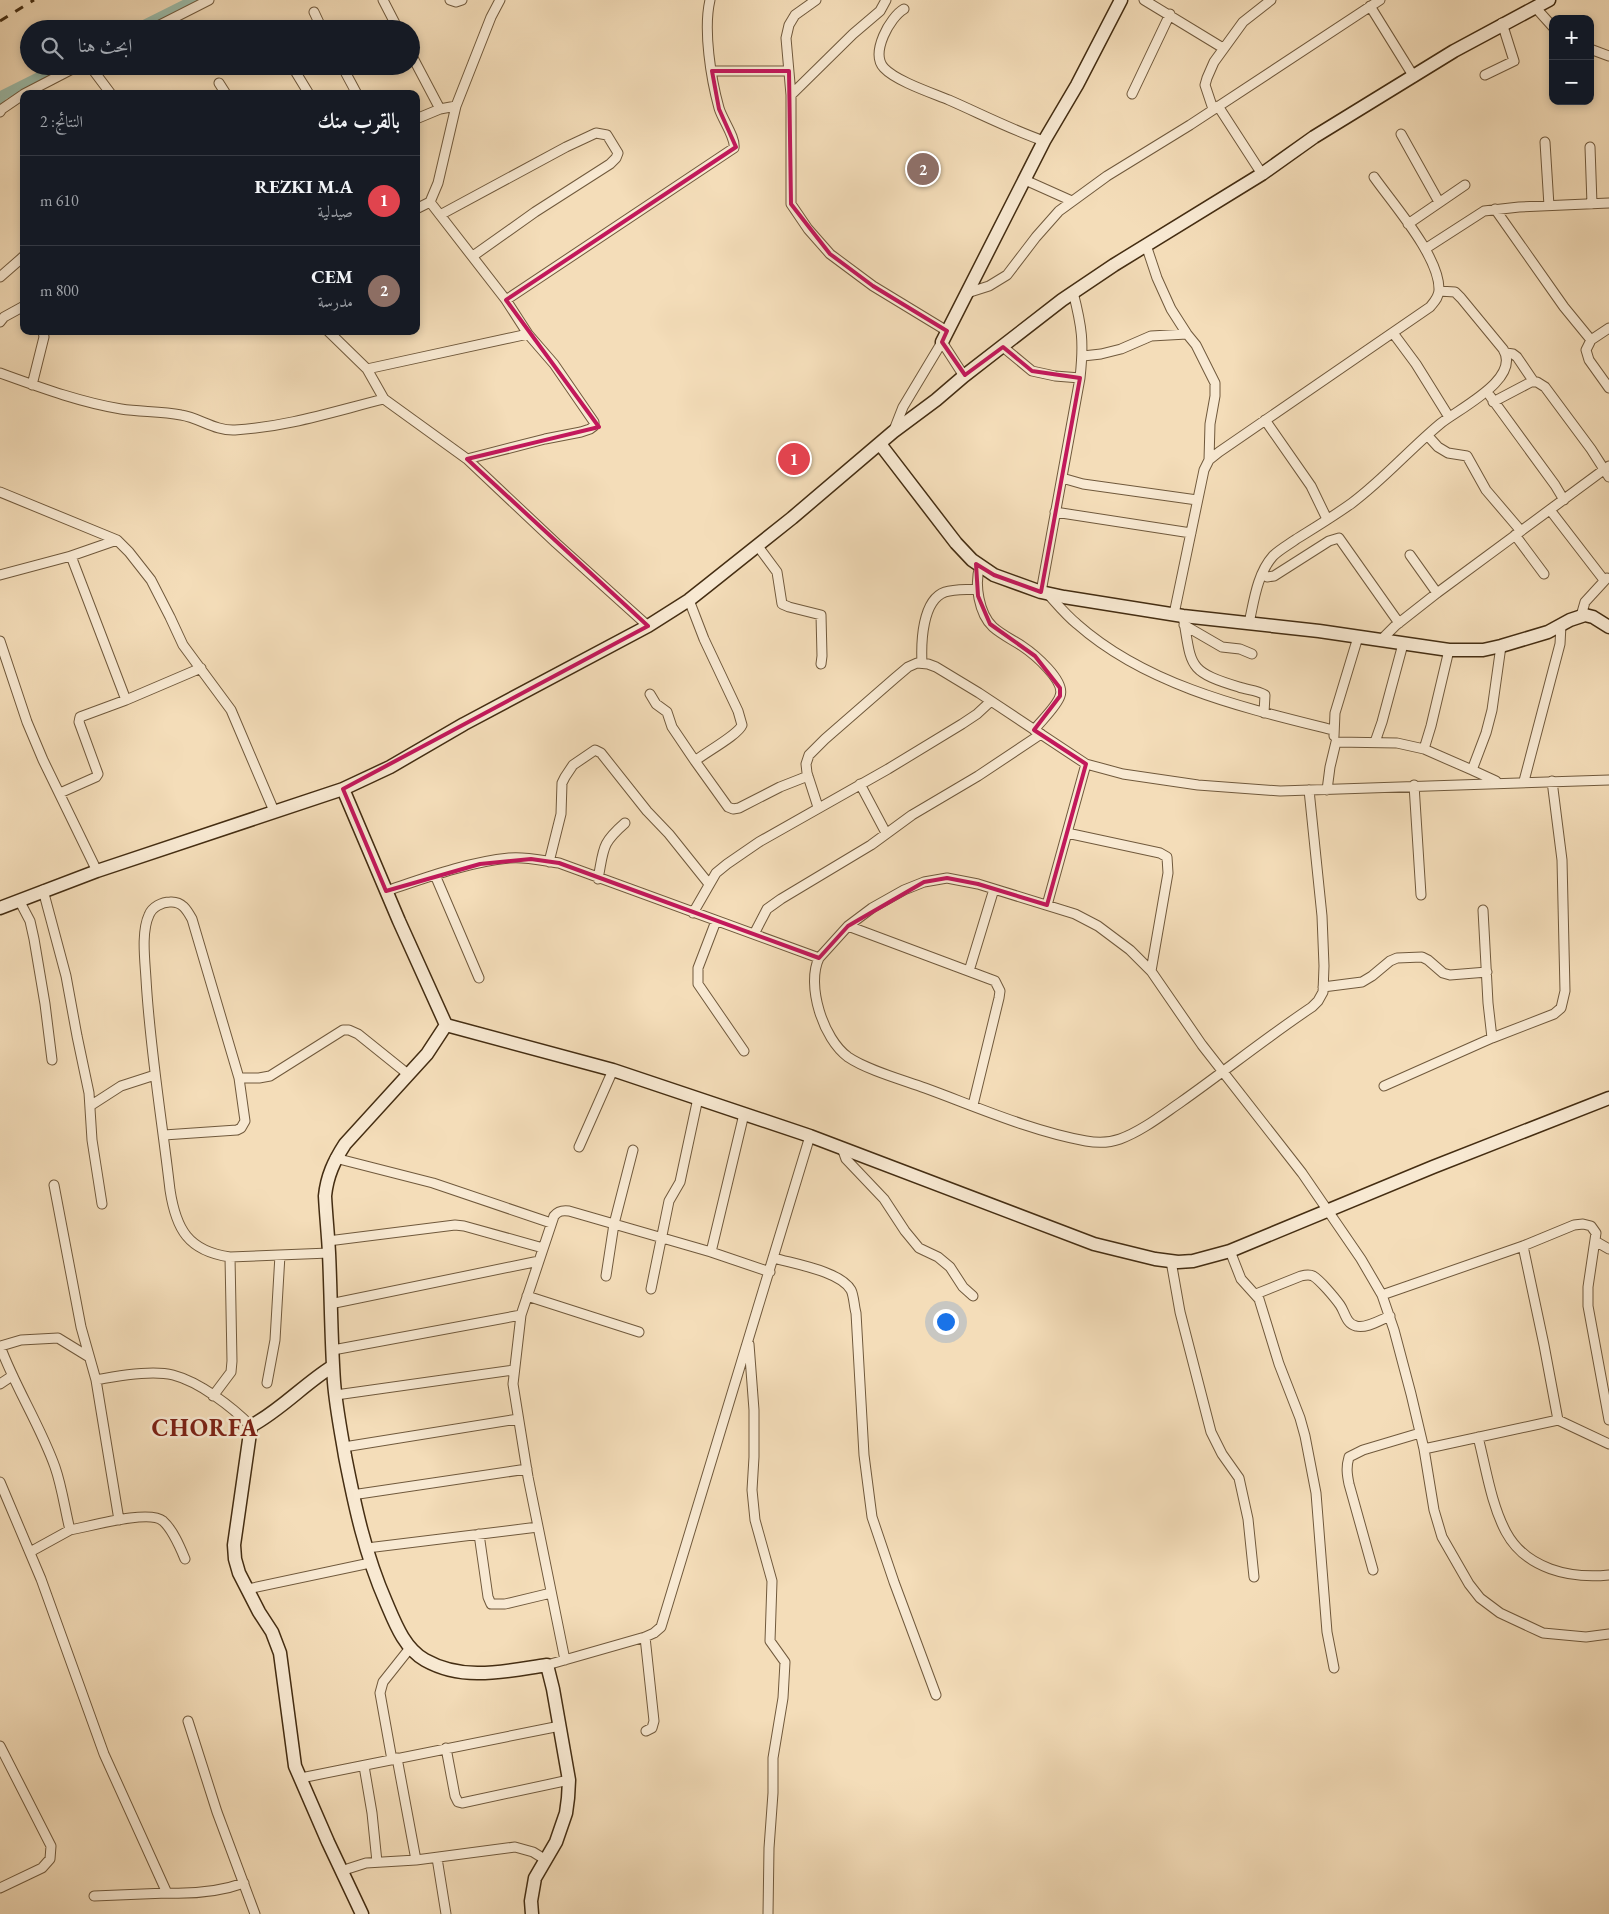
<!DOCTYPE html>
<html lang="ar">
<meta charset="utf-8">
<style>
body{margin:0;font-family:"EB Garamond",Amiri,serif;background:#20242c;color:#f1f3f6;direction:rtl}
.controls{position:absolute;right:15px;top:15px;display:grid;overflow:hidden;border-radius:10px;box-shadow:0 2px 8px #0003}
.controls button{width:45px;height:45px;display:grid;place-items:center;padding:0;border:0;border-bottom:1px solid #363941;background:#171b24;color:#f1f3f6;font:25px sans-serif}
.you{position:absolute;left:945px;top:1321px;width:18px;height:18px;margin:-12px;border:4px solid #fff;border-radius:50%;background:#1a73e8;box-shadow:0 0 0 8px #1a73e833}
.badge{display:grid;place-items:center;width:32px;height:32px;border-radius:50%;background:#b45309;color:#fff;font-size:16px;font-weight:700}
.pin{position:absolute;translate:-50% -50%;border:2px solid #fff;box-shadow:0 1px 5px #0006}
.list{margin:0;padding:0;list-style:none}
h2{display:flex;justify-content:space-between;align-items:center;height:65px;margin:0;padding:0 20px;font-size:21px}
h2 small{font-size:16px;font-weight:400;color:#9ea1a6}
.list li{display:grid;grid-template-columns:32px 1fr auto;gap:15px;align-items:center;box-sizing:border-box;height:90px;padding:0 20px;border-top:1px solid #363941}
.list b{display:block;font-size:19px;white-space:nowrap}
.list p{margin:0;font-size:16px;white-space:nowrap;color:#9ea1a6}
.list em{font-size:16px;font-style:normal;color:#9ea1a6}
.icon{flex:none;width:28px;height:28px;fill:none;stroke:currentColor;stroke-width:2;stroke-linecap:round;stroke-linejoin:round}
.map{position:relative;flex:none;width:1609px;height:1914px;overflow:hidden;direction:ltr}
.search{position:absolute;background:#171b24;box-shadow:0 2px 8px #0003;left:20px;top:20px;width:400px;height:55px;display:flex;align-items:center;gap:12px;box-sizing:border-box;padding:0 18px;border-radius:28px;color:#9ea1a6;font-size:19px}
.panel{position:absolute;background:#171b24;box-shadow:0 2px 8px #0003;left:20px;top:90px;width:400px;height:245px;border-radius:10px;direction:rtl}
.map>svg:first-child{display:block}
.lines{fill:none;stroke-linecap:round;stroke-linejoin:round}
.canal{stroke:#9cbdab;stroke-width:10}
.street-casing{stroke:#70593c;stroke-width:11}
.secondary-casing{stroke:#442d12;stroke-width:15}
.street{stroke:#f8e9d2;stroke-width:9}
.secondary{stroke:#f8e9d2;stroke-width:12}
.rail{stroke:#442d12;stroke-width:3;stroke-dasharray:9 9;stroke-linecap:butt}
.marked{fill:none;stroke:#c2185b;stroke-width:4;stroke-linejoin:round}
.labels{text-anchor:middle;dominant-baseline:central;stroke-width:5;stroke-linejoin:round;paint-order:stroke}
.district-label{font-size:24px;font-weight:bold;letter-spacing:1px;fill:#7a1f14;stroke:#f8e9d2}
</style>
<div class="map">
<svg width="1609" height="1914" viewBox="0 0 1609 1914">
<rect width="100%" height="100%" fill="#f4ddb9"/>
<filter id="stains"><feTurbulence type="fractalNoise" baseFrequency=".004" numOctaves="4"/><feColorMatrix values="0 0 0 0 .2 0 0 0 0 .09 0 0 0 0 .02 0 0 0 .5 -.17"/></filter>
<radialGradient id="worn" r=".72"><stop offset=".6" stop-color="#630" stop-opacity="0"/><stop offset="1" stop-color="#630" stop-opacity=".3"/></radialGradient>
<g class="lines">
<path class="canal" d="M 136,29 L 194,0
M 0,99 L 3,95 L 61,66"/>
<defs>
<path id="street" d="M 383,0 L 398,29
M 450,0 L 456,2 L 462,0
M 816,0 L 795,15 L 789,25 L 786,38 L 791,95 L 791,204 L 808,229 L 830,254 L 873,286 L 947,331
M 1144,0 L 1223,48
M 1370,6 L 1414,77
M 1535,7 L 1553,27
M 904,9 C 890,17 870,53 884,68 C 896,81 932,93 949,100 C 981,114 1012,130 1044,141
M 314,12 L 322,29
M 152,29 L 209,0
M 1590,49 L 1609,56
M 411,54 L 440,109
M 90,66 L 111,94
M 292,66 L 309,94
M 342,66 L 357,94
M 712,71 L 789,71
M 1485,75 L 1514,61 L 1502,23
M 219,83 L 226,94
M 24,94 L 78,66
M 1132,94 L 1170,14
M 791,95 L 853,34 L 880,11 L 886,0
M 1218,106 L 1262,174
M 1213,109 L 1205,85 L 1207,78 L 1214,62 L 1243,22 L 1271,0
M 0,112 L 2,109 L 24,94
M 416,119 L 440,109 L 456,106
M 1401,134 L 1439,202
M 1545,142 L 1549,206
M 1590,147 L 1592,204
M 1025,180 L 1072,201
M 430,202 L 506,300 L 528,334 L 554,364 L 594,422 L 594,426 L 590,429 L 581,432 L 545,439 L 467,459
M 416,209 L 430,202 L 438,183 L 456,106 L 491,17 L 500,0
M 1495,209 L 1564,307 L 1591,340
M 440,215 L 566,147 L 596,133 L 607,135 L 618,153 L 616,158 L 610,164 L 535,212 L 473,256
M 1408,224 L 1465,185
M 1146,245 L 1157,278 L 1171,309 L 1187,334 L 1196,345 L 1215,383 L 1215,396 L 1210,424 L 1209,460
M 1425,249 L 1484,211 L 1519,207 L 1609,203
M 0,277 L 24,256
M 967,293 L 989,286 L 1007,275 L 1036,237 L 1059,211 L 1107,176 L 1190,125 L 1380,0
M 506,300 L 734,148 C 736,138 722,119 719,108 C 711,79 703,30 710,0
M 0,322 L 4,317 L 24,306
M 1609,328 L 1591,340 L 1586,350 L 1589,360 L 1609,388
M 328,331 L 367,369 L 384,399 L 467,459 L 556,543 L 648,626
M 1393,333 L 1416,364 L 1449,417
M 1003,347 L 1032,371 L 1055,376 L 1080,378
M 1506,353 L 1513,354 L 1517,357 L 1534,382
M 1083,356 L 1101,354 L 1121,349 L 1151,336 L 1187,334
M 367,369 L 528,334
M 0,373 C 39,387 79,402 121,409 C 141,412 161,411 181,415 C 200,418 215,431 235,430 C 287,427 335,411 384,399
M 32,385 L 44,337 L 43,331
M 1490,396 L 1555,485 L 1564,500
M 1493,402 L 1531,382 L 1537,382 L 1545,387 L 1591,449 L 1609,477
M 1265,420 L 1311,486 L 1327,519
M 894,430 L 903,407 L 942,342 L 964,376
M 1428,436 L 1438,447 L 1448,453 L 1467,456 L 1486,490 L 1521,531
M 1062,478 L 1083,484 L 1197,500
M 0,492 L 117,540 L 129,552 L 151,580 L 170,617 L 183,645 L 231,710 L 274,811
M 1550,510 L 1604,580
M 1055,512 L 1191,533
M 1515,535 L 1544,574
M 757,545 L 777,572 L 782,604 L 789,607 L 821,615 L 822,656 L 821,664
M 1410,555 L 1437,593
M 71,556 L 126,700 L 201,668
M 980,566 C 974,584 979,614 993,627 C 1002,635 1013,640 1022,646 C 1034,654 1066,681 1060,696 C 1057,706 1041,721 1034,730
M 1262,574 L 1267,577 L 1274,576 L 1329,541 L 1339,538 L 1399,623
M 0,575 L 71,556 L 117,540
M 1041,592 L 1080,378 C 1084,342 1082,327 1073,292
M 1048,594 C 1057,604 1066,615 1077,624 C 1147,686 1245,708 1333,730
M 689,600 L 704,639 L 738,711 L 742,725 C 738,735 706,752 695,761 L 728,807 L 733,809 L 739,808 L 780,787 L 808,776
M 1174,614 L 1204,470 L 1209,460 L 1219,452 L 1430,307 C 1434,302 1439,297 1439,290 C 1440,257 1393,204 1374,177
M 1183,616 C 1192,666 1186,671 1239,687 C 1247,690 1257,690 1265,695 L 1264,713
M 1581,616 L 1585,602 L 1607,578
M 1249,623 C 1254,601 1257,574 1273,556 C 1279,550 1288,545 1295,540 C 1314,528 1334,516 1352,503 C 1384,479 1410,449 1440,424 C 1458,409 1522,379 1503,349 L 1461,298 L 1455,292 L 1439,291
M 1184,625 L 1222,647 L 1240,649 L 1252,654
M 1381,640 L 1395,626 L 1437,593 L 1609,466
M 0,641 L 27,722 L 43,760 L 97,871
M 922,663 C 921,643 922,600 945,592 C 955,589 967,590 977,589
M 650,694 L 656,704 L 667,712 L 672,727 L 695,761
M 1334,736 L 1335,713 L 1358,637
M 1375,742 L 1382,722 L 1403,644
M 1424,749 L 1431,726 L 1449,650
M 1496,781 L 1472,770 L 1486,733 L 1492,710 L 1501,646
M 1524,781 L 1560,644 L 1561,625
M 860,784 L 886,833
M 1414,785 L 1421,895
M 1327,790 L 1330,767 L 1336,742 L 1397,743 L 1424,749 L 1472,770
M 60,793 L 96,777 L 98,774 L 79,722 L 80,717 L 126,700
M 818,807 L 807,773 L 806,764 L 809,755 L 825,739 L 895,678 L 908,667 L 917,663 L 928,664 L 936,667 L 979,693 L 1086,764 L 1123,774 L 1198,785 L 1280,791 L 1609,780
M 1067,833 L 1160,853 L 1167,857 L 1168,873 L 1151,971
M 549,862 L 561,814 L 562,783 L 565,777 L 573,765 L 595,750 L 601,753 L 647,811 L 669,834 L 709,884
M 435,875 L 479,978
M 598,879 C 604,848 601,844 625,823
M 43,890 L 66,976 L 77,1036 L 89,1093 L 92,1140 L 102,1204
M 386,891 C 425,878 468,862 509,858 C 526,856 543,861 559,863 L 819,958 C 806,985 823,1039 848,1057 C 867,1070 903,1080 925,1088 C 977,1107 1031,1131 1086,1141 C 1097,1143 1109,1143 1120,1139 C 1142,1131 1162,1115 1181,1102 C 1225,1071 1267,1037 1312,1007 L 1318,1001 L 1323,992 L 1324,966 L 1322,916 L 1309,790
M 19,900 L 30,921 L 34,939 L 45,1004 L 52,1060
M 1047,905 L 1086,764
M 1483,910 L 1488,1003 L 1492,1038
M 693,913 L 716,873 L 727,864 L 759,842 L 888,769 L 962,724 L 977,714 L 991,701
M 716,921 L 698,968 L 698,984 L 744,1051
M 848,926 L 995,981 L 1000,991 L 999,998 L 973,1105
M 754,934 L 767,909 L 781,899 L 871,845 L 912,815 L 978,776 L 1041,734
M 819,958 L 848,926 L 872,908 L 904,890 L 924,882 L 947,878 L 978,884 L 1075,914 L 1098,926 L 1130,950 L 1151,971 L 1202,1045 L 1302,1173 L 1361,1259 L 1382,1295 L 1394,1330 L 1411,1394 L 1424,1449 L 1434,1510 L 1442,1537 L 1469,1584 L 1480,1598 L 1500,1613 L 1543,1633 L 1586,1637 L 1609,1634
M 969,971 L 994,889
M 1323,987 L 1362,982 L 1372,976 L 1390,961 L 1397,958 L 1422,957 L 1428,960 L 1443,973 L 1450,975 L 1487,972
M 1384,1086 L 1492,1038 L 1554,1014 L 1561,1008 L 1565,991 L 1562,860 L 1552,781
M 90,1106 L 121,1086 L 155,1075
M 164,1135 L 237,1130 L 241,1128 L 245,1121 L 239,1078
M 579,1147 L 613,1070
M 842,1148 L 846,1159 L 884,1199 L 905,1231 L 919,1248 L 938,1257 L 950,1267 L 963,1287 L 973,1296
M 335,1158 L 433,1183 L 551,1223
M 54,1185 L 81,1327 L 96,1380
M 328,1241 L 455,1225 L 464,1226 L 543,1248
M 1595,1241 L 1609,1249
M 1523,1246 L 1544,1345 L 1558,1420
M 1230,1251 L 1241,1279 L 1259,1299 L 1279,1364 L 1300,1418 L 1305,1436 L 1316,1493 L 1327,1632 L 1334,1668
M 711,1252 L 744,1114
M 329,1253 L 230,1257 C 188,1251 176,1229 170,1190 C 162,1120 150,1050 146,979 C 145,961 141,932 149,915 C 152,907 162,902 170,902 C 182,901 187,910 192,919 L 239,1078 L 259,1078 L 270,1076 L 343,1030 L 349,1030 L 358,1034 L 409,1075
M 774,1258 C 794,1264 840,1271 851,1290 C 854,1296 854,1306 856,1313 L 864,1455 L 872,1517 L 894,1582 L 936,1695
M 1171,1261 L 1180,1312 L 1211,1432 L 1222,1454 L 1239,1478 L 1248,1519 L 1254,1577
M 606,1276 L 614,1224 L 633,1150
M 651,1289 L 669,1201 L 680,1182 L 698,1098
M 1256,1294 L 1301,1276 C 1305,1275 1309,1274 1313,1276 C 1320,1280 1335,1298 1340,1305 C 1345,1312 1346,1324 1356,1326 C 1366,1329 1380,1320 1390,1316
M 1382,1295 L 1523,1246 L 1574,1225 L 1583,1224 L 1591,1226 L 1596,1233 L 1588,1287 L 1588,1306 L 1609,1420
M 527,1296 L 639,1332
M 330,1304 L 539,1261
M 749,1344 L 754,1410 L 754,1457 L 752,1490 L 755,1520 L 772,1581 L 770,1641 L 785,1662 L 783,1698 L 773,1758 L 773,1793 L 769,1848 L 768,1914
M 0,1346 C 15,1387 40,1425 55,1467 C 62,1487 65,1510 70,1530 L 30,1552
M 1,1346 L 21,1340 L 58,1338 L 89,1357
M 333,1350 L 521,1315
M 267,1383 L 275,1340 L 280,1255
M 0,1384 L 12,1376
M 336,1395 L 514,1370
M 213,1396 L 231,1372 L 232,1361 L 230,1257
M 1478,1437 C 1486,1468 1491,1504 1506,1532 C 1526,1569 1570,1579 1609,1575
M 344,1447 L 518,1419
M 1424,1449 L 1558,1420 L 1609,1444
M 0,1482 L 41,1579 L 104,1754 L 167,1893 L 94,1896
M 352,1495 L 527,1469
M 119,1520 L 96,1380 C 116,1376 153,1370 173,1375 C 200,1382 232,1407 251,1426
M 70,1530 C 88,1527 149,1509 163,1521 C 173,1530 180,1547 185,1559
M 479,1534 L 488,1597 L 491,1604 L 505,1604 L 551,1593
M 367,1548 L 538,1527
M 1373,1570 L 1349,1484 C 1347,1474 1346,1467 1349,1457 L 1363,1450 L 1420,1433
M 248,1589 L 370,1563
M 645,1637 L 654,1721 L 652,1728 L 646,1731
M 565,1660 L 528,1477 L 513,1384 L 521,1315 L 554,1216 C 558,1211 562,1210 569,1211 L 711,1252 L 770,1272
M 547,1665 L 645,1637 L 654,1633 L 661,1627 L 810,1136
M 188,1721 L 217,1812 L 255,1914
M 0,1746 L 51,1846 L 50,1859 L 42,1868 L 0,1888
M 446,1748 L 455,1796 L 458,1802 L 462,1803 L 569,1780
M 392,1760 L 380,1693 L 383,1682 L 410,1648
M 364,1766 L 372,1813 L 377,1862
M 301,1778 L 560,1726
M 437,1858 L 446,1914
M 416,1860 L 515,1847 L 533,1852 L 546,1860
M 341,1871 L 366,1863 L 416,1860 L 397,1758
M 167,1893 C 193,1894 219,1892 244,1883"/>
<path id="secondary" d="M 942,342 L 1044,141 L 1077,85 L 1121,0
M 880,444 L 956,543 L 972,560 L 994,575 L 1041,592 L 1064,597 L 1183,616 L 1319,631 L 1449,650 L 1483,650 L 1501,646 L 1548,632 L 1570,620 L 1585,615 L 1593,617 L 1609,627
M 343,789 L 399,921 L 446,1025 L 427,1054 L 345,1144 C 334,1161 327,1176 325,1196 C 326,1215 328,1234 329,1253 C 331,1296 331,1339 334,1382 C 336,1407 341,1432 345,1456 C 355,1507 365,1554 386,1602 C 395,1623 404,1648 425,1660 C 464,1682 506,1671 547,1665 L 553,1689 L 569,1780 L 568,1798 L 566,1813 L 556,1842 L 535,1878 L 531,1901 L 532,1914
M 0,908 L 97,871 L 343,789 L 390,767 L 464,724 L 648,626 L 689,600 L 708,585 L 792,518 L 893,432 L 936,400 L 964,376 L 1062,300 L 1114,265 L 1262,174 L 1314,137 L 1454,51 L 1549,0
M 446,1025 L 613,1070 L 810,1136 L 1094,1244 L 1155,1259 L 1178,1262 L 1193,1261 L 1230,1251 L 1433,1167 L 1609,1098
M 333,1366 C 304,1384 281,1410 251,1426 L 234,1545 L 235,1559 L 239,1573 L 259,1612 L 272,1632 L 280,1653 L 295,1766 L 328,1842 L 362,1914"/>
</defs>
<use href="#street" class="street-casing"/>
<use href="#secondary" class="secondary-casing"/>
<use href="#street" class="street"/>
<use href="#secondary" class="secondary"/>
<path class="rail" d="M 0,21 L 34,0"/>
</g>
<path class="marked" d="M 712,71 L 789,71 L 791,204 L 830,254 L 873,286 L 947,331 L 942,342 L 965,375 L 1003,347 L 1032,371 L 1080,378 L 1041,592 L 994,575 L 976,564 L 978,596 L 990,624 L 1035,656 L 1060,688 L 1060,696 L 1034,730 L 1086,764 L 1047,905 L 978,884 L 947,878 L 924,882 L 848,926 L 819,958 L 559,863 L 531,859 L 480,864 L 386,891 L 343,789 L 648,626 L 467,459 L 599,427 L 506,300 L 736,147 L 719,109 Z"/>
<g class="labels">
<g class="district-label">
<text x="205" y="1427">CHORFA</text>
</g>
</g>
<rect width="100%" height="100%" filter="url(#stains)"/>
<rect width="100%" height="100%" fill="url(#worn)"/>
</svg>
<div class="controls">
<button>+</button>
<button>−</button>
</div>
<div class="you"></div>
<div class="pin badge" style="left:794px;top:459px;background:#e0444e">1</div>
<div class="pin badge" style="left:923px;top:169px;background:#8d6e63">2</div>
<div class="search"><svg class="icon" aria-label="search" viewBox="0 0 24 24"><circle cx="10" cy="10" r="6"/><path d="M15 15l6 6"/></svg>ابحث هنا</div>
<section class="panel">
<h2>بالقرب منك<small>النتائج: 2</small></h2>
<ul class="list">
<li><span class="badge" style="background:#e0444e">1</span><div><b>REZKI M.A</b><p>صيدلية</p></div><em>610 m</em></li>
<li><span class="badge" style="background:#8d6e63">2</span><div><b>CEM</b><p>مدرسة</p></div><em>800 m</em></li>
</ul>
</section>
</div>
